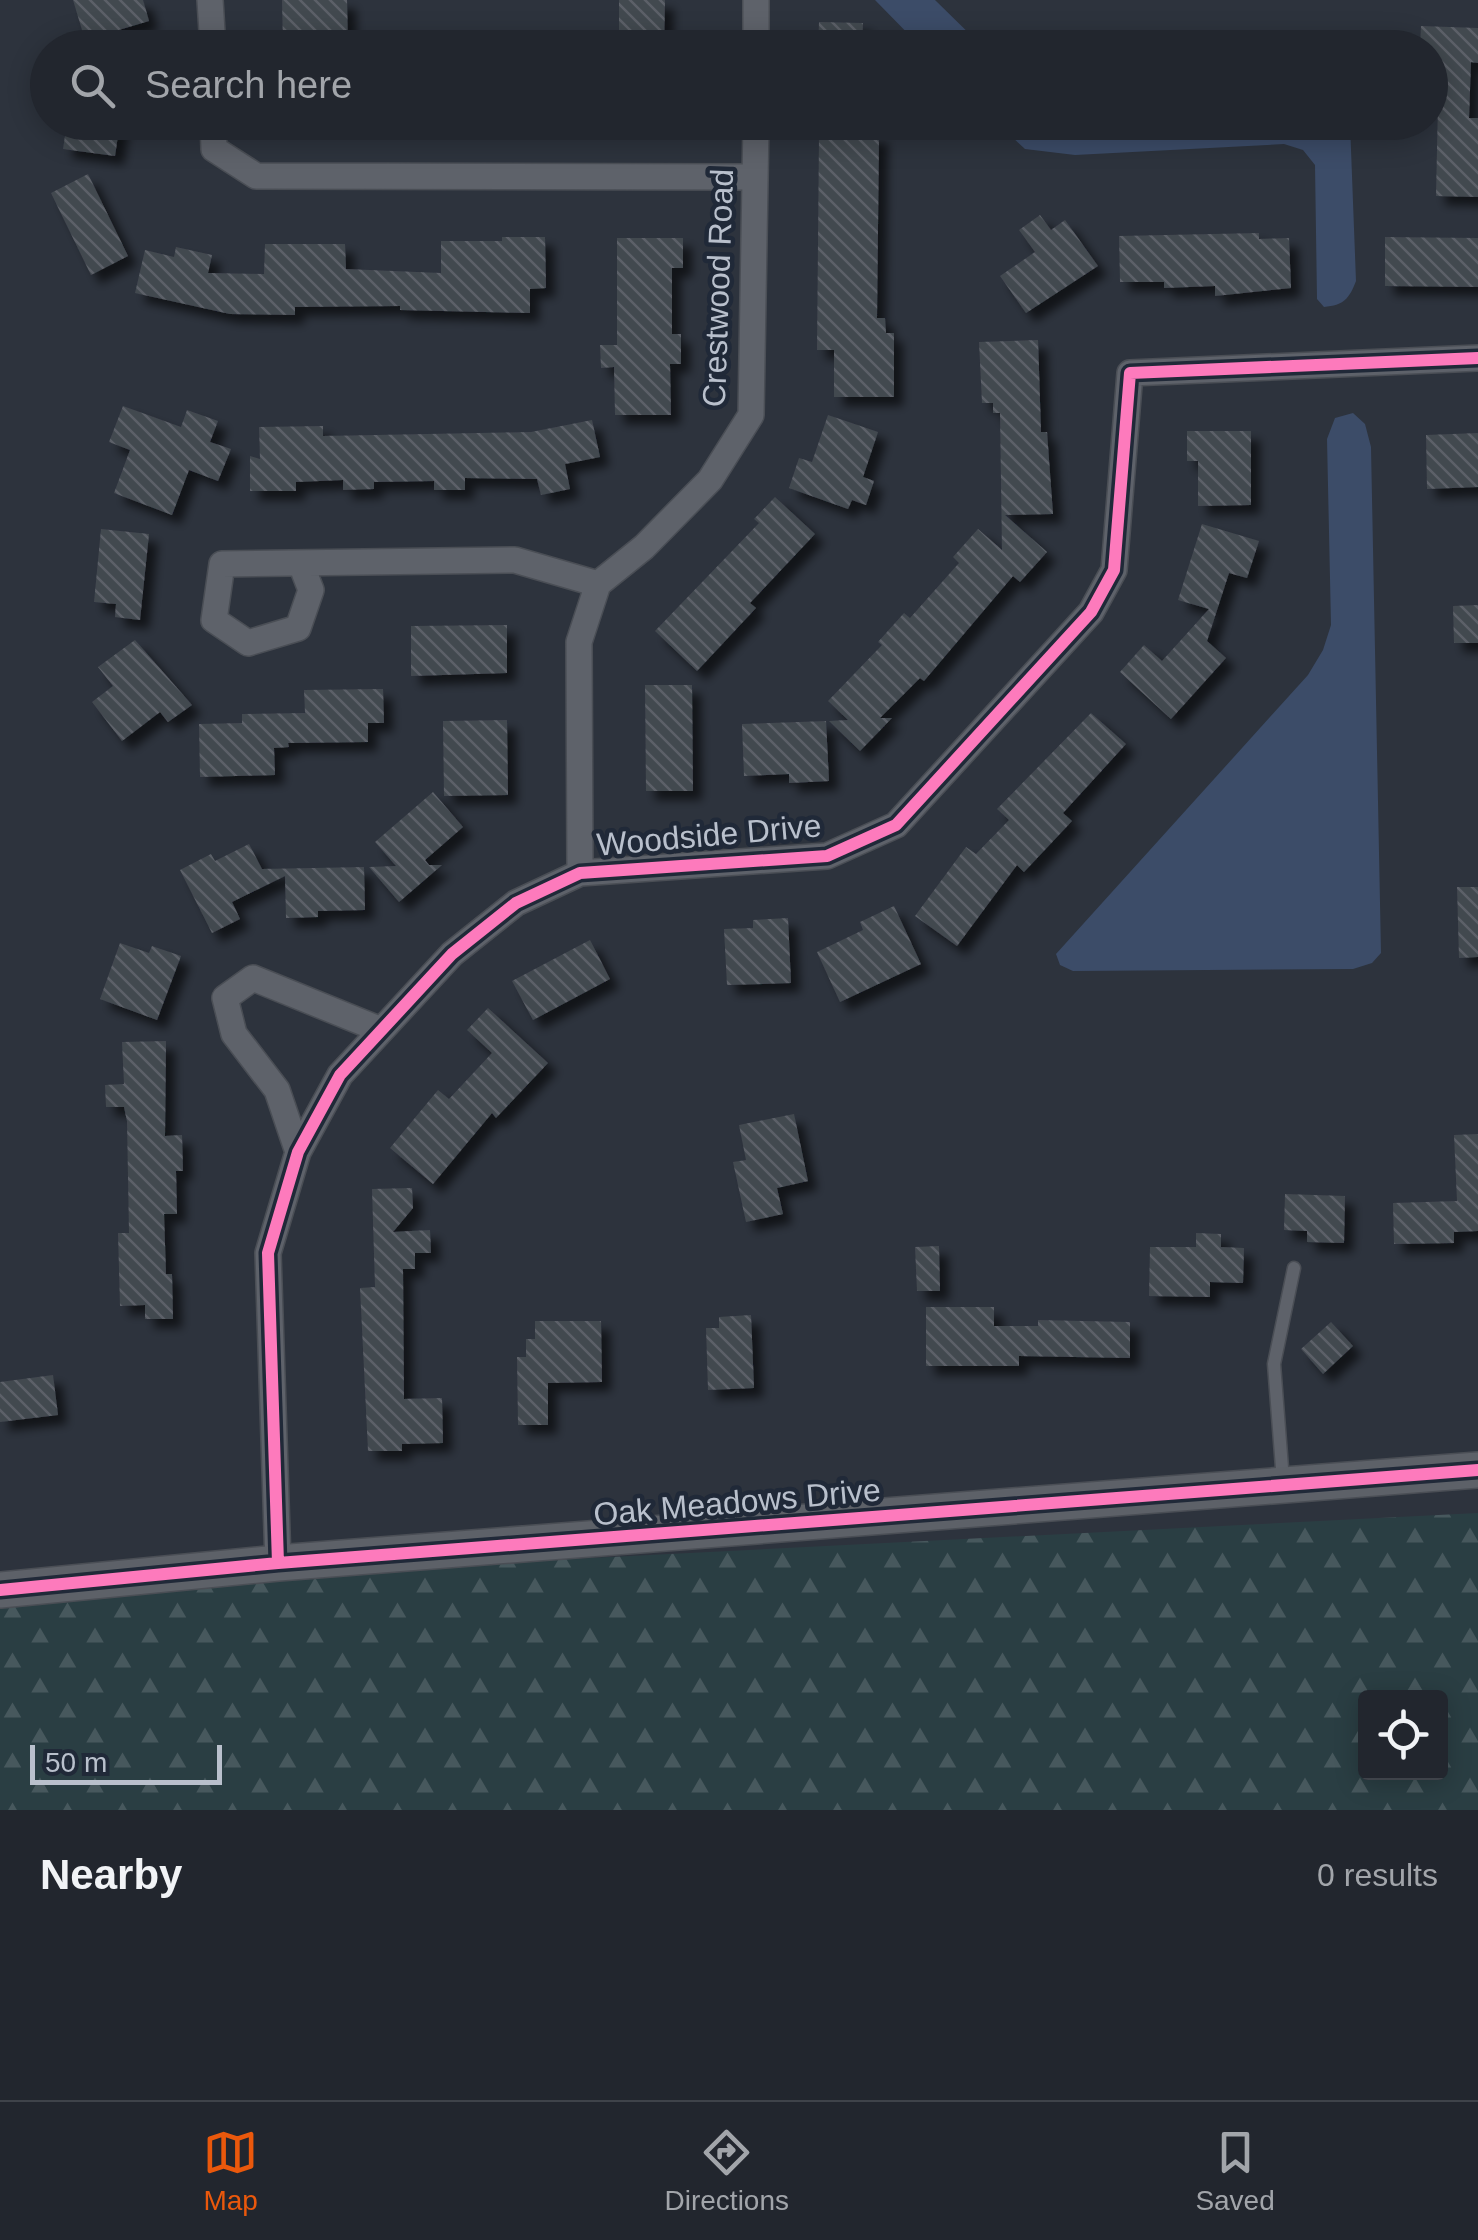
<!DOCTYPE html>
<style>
body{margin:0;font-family:Helvetica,sans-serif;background:#2a2e36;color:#f1f3f6}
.controls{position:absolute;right:30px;bottom:30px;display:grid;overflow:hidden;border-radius:10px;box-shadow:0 5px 25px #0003}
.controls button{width:90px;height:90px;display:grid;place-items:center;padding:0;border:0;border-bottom:2px solid #3f434a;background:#22262e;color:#f1f3f6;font:50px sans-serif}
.scale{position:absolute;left:30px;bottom:25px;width:192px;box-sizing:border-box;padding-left:10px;border:5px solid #b9c0cc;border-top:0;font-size:28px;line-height:35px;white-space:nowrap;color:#b9c0cc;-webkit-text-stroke:8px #202938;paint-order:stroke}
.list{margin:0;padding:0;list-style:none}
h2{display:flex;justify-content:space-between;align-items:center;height:130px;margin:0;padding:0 40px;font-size:42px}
h2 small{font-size:32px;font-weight:400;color:#a2a5aa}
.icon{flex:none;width:55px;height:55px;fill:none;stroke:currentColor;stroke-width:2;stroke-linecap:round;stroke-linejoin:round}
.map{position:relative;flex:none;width:1478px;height:1810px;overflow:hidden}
.search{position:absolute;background:#22262e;box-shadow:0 5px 25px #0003;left:30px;right:30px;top:30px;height:110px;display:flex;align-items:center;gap:25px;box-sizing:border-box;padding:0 35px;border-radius:55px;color:#a2a5aa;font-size:38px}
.sheet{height:290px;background:#22262e}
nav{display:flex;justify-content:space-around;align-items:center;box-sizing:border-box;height:140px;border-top:2px solid #3f434a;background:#22262e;font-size:28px;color:#a2a5aa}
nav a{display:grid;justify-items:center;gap:5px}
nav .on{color:#ea580c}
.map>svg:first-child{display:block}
.forest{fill:url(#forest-firs);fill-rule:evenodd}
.water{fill:#3c4c68}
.building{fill:url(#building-back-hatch);filter:url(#shadow)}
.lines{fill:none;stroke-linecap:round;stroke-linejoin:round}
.lane-casing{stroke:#4a4e55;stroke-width:15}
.street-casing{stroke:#4a4e55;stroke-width:28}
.secondary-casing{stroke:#4a4e55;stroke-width:38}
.lane{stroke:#5e626a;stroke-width:12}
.street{stroke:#5e626a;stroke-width:25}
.secondary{stroke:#5d6168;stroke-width:35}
.cycleway-casing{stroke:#202938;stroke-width:19}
.cycleway{stroke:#fd7abc;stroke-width:12}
.labels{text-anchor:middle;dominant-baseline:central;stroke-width:9;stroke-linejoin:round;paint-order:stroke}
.street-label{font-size:32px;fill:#b9c0cc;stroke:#202938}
</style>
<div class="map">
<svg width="1478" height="1810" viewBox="0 0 1478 1810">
<defs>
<pattern id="forest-firs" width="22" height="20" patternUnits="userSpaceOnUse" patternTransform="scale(2.5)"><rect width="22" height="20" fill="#2a3e43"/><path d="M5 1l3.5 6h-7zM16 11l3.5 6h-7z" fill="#47585d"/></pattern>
<pattern id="building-back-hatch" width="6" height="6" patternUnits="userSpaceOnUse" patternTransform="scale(2.5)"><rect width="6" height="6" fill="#434850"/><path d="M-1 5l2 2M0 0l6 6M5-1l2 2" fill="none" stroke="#5c6168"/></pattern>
<filter id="shadow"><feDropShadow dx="9" dy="9" stdDeviation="5" flood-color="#0009"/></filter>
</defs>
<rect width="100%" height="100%" fill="#2d333d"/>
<path class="forest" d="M 1478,1513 L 1478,1810 L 0,1810 L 0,1598 L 512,1562 ZM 1366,1698 L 1440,1698 L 1440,1772 L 1366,1772 Z"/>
<path class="water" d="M 875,0 L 935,0 L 983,47 L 921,47 Z
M 997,123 L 1350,123 L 1356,281 C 1349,299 1344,305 1324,307 L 1317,299 L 1315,165 L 1303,150 L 1284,144 L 1075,155 L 1025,149 Z
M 1353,413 L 1365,424 L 1371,447 L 1381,953 L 1372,963 L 1353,969 L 1073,971 L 1060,965 L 1056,954 L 1308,675 L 1323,650 L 1331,625 L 1327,439 L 1335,418 Z"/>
<path class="building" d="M 73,0 L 143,0 L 149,21 L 85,40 Z
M 282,0 L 347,0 L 348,48 L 283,48 Z
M 619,0 L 665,0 L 664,48 L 619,48 Z
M 819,22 L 863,23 L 862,48 L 818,48 Z
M 1421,26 L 1478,28 L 1478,63 L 1471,62 L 1469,118 L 1478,118 L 1478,197 L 1436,196 L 1438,102 L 1430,102 L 1430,48 L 1420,48 Z
M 67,122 L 120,122 L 115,156 L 63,149 Z
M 879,134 L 877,318 L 885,318 L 886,333 L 894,333 L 894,397 L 834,397 L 834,350 L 817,350 L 819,135 Z
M 88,174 L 128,256 L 91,275 L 51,193 Z
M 1040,215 L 1051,230 L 1065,220 L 1098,266 L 1026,313 L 1000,276 L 1035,252 L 1019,230 Z
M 1259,233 L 1259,239 L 1289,238 L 1291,288 L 1215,296 L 1215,286 L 1164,288 L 1164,282 L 1120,282 L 1119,236 Z
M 502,237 L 545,237 L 546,288 L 530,289 L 530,313 L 400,310 L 400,306 L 295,307 L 295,315 L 230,314 L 135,293 L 145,250 L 174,257 L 176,247 L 212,255 L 208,273 L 264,274 L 265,244 L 345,244 L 346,269 L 441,273 L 441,241 L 502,241 Z
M 1385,237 L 1478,238 L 1478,287 L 1385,286 Z
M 617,238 L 683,238 L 683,268 L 672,268 L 672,334 L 681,334 L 681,364 L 670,364 L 671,415 L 615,415 L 614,367 L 601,368 L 600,345 L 617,345 Z
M 1038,340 L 1041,432 L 1047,432 L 1053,514 L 1005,515 L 1047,552 L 1020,582 L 1013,576 L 924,681 L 920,678 L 880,718 L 892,718 L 860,751 L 829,721 L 848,720 L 828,701 L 882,645 L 878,642 L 904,613 L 910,618 L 959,563 L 953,557 L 978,529 L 1002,550 L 1000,413 L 993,413 L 993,403 L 982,403 L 979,342 Z
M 123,406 L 181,427 L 187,410 L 218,421 L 210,442 L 231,449 L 218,481 L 189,470 L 172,515 L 114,493 L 130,450 L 109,442 Z
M 828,415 L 878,432 L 863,477 L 874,481 L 866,505 L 852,500 L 848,509 L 789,488 L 799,458 L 812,462 Z
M 592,420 L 600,457 L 565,464 L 570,489 L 541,495 L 537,479 L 465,478 L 465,490 L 434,490 L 434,481 L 374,482 L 374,489 L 343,490 L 343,480 L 296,482 L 296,491 L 250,491 L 250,456 L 260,459 L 259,427 L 323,426 L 323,436 L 531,432 Z
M 1187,431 L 1251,431 L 1251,505 L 1198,506 L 1198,461 L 1187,461 Z
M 1478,433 L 1478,487 L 1427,489 L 1426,435 Z
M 775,497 L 815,534 L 750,603 L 756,608 L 697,671 L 655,631 L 759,523 L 754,519 Z
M 1202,524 L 1259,541 L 1247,578 L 1229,573 L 1207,641 L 1226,658 L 1171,719 L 1120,672 L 1144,645 L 1162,661 L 1209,609 L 1178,600 Z
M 101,529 L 149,534 L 140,620 L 115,617 L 116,604 L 94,602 Z
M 1478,605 L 1478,643 L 1454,643 L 1453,606 Z
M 507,625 L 507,673 L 411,676 L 411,626 Z
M 135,640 L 192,705 L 168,722 L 160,712 L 122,741 L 92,702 L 113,686 L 98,667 Z
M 645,685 L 692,685 L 693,791 L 646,791 Z
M 383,689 L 384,723 L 368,723 L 368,742 L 288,743 L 289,747 L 274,748 L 275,775 L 200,777 L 199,724 L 242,723 L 242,714 L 305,713 L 304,690 Z
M 1091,713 L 1126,744 L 1063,813 L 1072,821 L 1024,872 L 1017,865 L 957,946 L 915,916 L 966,847 L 976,854 L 1009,820 L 997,809 Z
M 507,720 L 508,795 L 444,796 L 443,721 Z
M 826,721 L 829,781 L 789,783 L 789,774 L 744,776 L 742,724 Z
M 433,792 L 463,827 L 425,860 L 429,865 L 442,865 L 399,902 L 369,867 L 396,866 L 375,842 Z
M 249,844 L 262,869 L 364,867 L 365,910 L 318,911 L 318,917 L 286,918 L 285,876 L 232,902 L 240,919 L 212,933 L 180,870 L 211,854 L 215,861 Z
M 1457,887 L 1478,887 L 1478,957 L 1459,958 Z
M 894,906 L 921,964 L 840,1002 L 817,952 L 863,930 L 860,922 Z
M 788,918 L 791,983 L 727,985 L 724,929 L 753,928 L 753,920 Z
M 590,940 L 610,979 L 533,1020 L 512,981 Z
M 120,943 L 149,953 L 152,946 L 181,956 L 157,1020 L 100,999 Z
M 488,1008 L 548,1063 L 496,1118 L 492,1113 L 433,1184 L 390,1148 L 438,1090 L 449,1099 L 492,1053 L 467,1030 Z
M 166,1041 L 165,1136 L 182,1135 L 183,1171 L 176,1171 L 177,1214 L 164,1214 L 166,1274 L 172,1274 L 173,1319 L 145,1319 L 145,1305 L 120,1306 L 118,1233 L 129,1233 L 127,1121 L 124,1107 L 106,1107 L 105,1085 L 124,1084 L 122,1042 Z
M 794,1114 L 808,1181 L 777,1188 L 783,1214 L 746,1222 L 733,1162 L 746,1160 L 739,1125 Z
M 1478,1134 L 1478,1231 L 1454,1232 L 1454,1243 L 1394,1244 L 1393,1203 L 1457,1201 L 1454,1135 Z
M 412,1188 L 413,1208 L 393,1232 L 430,1230 L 431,1253 L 415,1253 L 415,1269 L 403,1269 L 404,1399 L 442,1398 L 443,1443 L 402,1444 L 402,1451 L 368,1451 L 360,1288 L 375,1287 L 372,1189 Z
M 1285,1194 L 1345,1196 L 1344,1243 L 1307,1242 L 1307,1231 L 1284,1230 Z
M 1196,1233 L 1221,1234 L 1221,1247 L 1244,1248 L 1243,1283 L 1210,1282 L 1210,1297 L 1149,1296 L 1150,1247 L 1196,1247 Z
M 939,1246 L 940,1291 L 917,1291 L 915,1247 Z
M 926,1307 L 994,1307 L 994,1326 L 1038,1326 L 1038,1320 L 1130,1322 L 1130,1358 L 1019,1356 L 1019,1366 L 926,1366 Z
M 751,1315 L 754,1388 L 708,1390 L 706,1328 L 719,1328 L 719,1317 Z
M 535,1321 L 601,1321 L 602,1382 L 548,1383 L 548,1425 L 518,1425 L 517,1357 L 526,1357 L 526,1339 L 535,1339 Z
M 1331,1322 L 1353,1346 L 1323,1374 L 1301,1349 Z
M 53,1375 L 58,1415 L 0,1422 L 0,1382 Z"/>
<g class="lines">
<defs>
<path id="lane" d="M 1283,1481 L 1274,1364 L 1294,1268"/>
<path id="street" d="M 210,0 L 213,48
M 756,48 L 756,0
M 213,122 L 214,149 L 256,176 L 755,177
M 301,564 L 311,590 L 298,628 L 248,643 L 214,620 L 222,564 L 515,560 L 598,584
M 580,873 L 579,642 L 598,584 L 644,547 L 710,480 L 751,415 L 756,122
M 298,1152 L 277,1090 L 234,1034 L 225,998 L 253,978 L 381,1030
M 278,1563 L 268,1253 L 298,1152 L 340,1075 L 452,954 L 516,903 L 580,873 L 827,856 L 896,825 L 1091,612 L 1114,570 L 1130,373 L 1478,358"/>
<path id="secondary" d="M 0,1590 L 278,1563 L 1478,1470"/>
</defs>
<use href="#lane" class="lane-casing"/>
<use href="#street" class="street-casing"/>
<use href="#secondary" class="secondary-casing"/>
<use href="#lane" class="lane"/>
<use href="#street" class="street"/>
<use href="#secondary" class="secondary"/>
<defs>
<path id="cycleway" d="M 278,1563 L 268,1253 L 298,1152 L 340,1075 L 452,954 L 516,903 L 580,873 L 827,856 L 896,825 L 1091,612 L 1114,570 L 1130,373 L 1478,358
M 0,1590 L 278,1563 L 1478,1470"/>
</defs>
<use href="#cycleway" class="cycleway-casing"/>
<use href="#cycleway" class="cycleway"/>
</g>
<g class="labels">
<g class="street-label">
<text transform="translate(718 288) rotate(-88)">Crestwood Road</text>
<text transform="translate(709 835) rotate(-5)">Woodside Drive</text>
<text transform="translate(737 1502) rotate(-5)">Oak Meadows Drive</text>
</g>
</g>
</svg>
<div class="controls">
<button><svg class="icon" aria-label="locate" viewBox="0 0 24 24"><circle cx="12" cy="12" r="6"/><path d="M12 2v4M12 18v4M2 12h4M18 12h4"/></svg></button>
</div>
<div class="scale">50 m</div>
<div class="search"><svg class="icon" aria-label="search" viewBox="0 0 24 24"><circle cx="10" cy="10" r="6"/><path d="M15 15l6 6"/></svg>Search here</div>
</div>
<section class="sheet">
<h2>Nearby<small>0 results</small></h2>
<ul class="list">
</ul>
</section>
<nav>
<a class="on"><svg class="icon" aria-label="map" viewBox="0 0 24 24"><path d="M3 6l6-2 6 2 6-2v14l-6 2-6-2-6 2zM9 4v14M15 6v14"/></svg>Map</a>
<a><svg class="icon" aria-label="directions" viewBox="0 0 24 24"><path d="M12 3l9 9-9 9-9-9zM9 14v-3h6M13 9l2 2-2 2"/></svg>Directions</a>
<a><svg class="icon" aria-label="saved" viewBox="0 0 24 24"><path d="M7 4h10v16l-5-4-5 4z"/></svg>Saved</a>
</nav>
